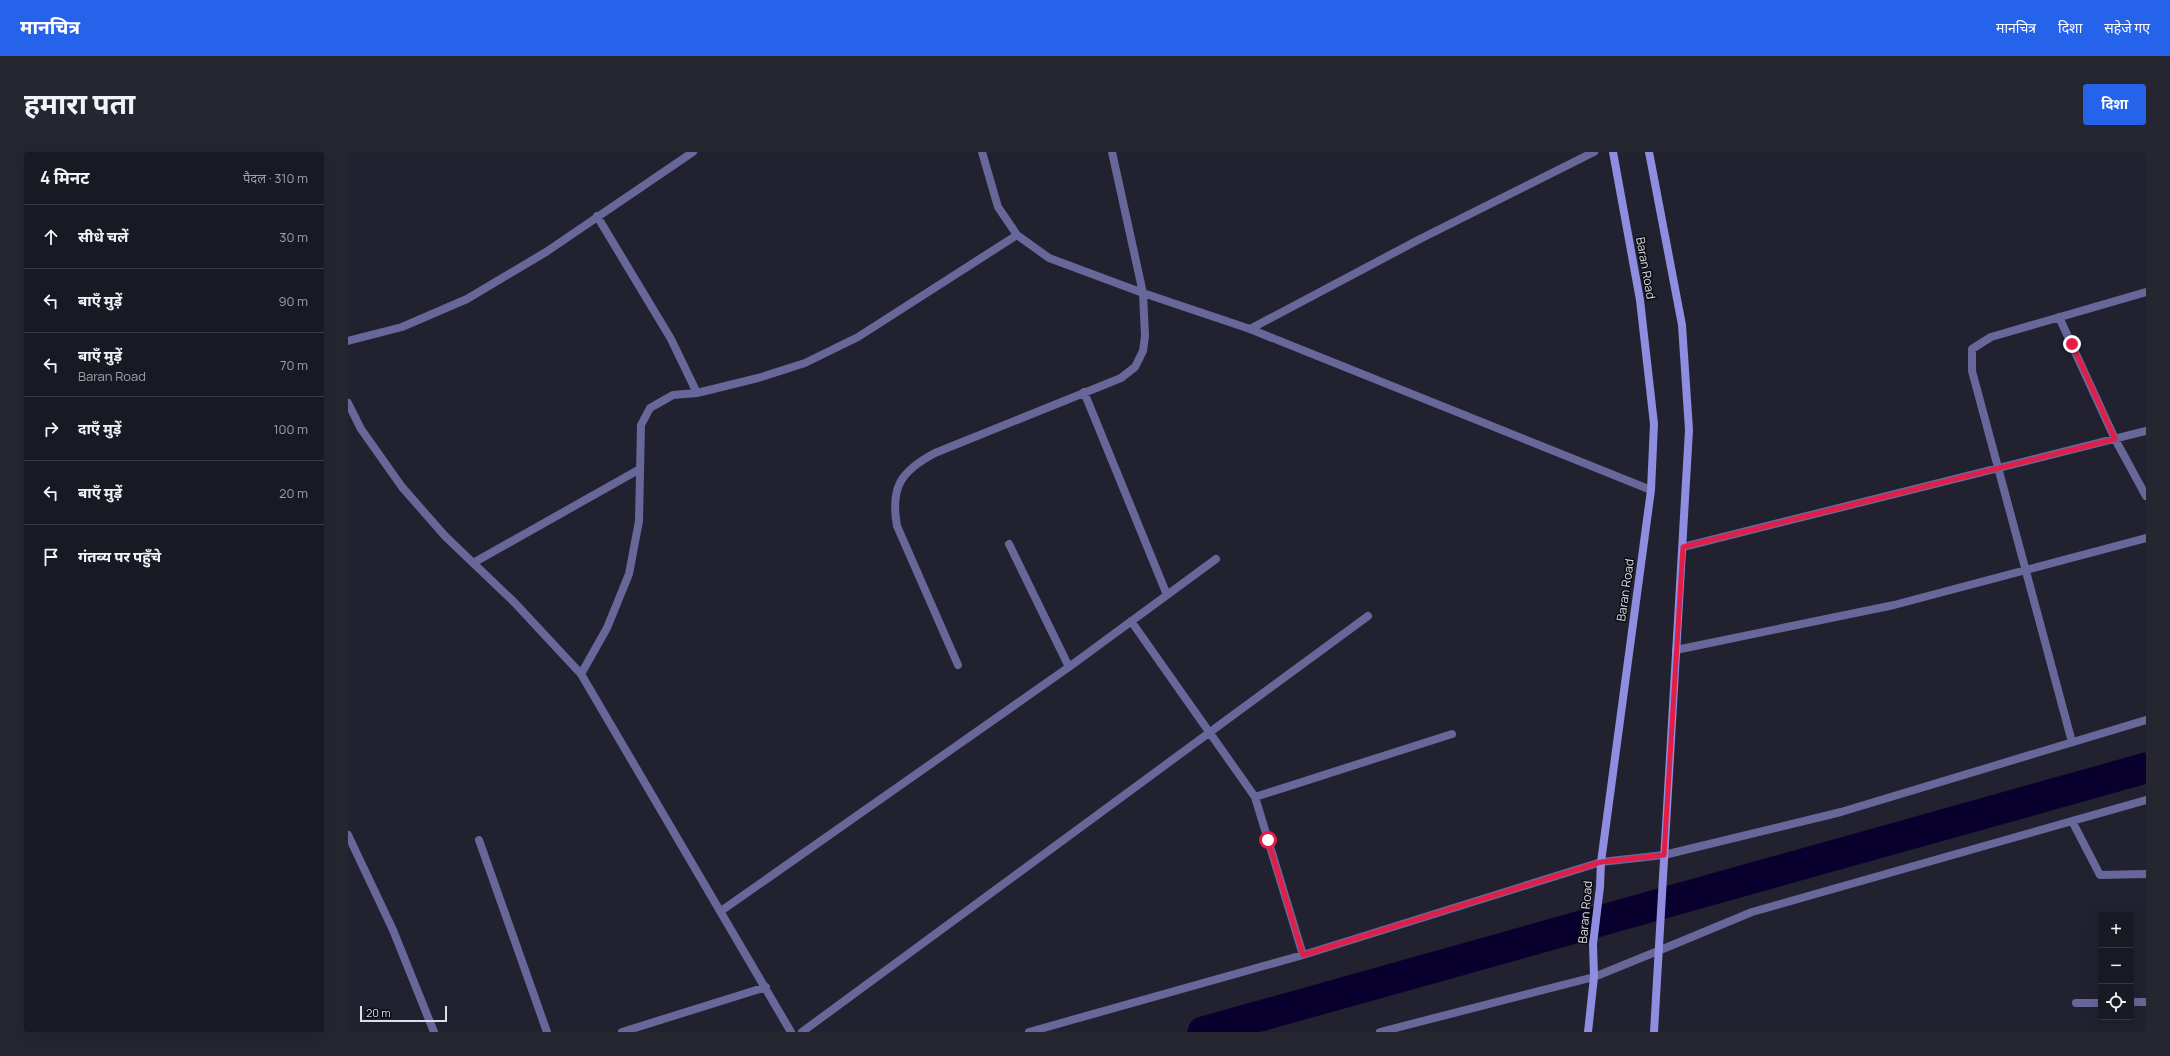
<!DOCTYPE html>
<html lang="hi">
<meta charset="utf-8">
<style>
body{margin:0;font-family:Manrope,"Noto Sans Devanagari",sans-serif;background:#262631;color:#f1f3f6}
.controls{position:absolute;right:12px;bottom:12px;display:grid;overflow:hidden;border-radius:4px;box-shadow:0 4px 16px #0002}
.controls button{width:36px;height:36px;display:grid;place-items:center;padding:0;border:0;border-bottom:1px solid #373841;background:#191924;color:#f1f3f6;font:20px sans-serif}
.scale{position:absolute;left:12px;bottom:10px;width:87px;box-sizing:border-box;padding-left:4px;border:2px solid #dfdfea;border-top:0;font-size:11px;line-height:14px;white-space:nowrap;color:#dfdfea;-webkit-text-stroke:3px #0b0b12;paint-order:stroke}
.stop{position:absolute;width:12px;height:12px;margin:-9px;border:3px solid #e11d48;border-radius:50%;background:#fff}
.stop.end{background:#e11d48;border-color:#fff;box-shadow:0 1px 4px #0008}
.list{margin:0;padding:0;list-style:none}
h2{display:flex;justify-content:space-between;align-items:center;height:52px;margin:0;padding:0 16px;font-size:17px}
h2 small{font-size:13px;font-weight:400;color:#9fa0a6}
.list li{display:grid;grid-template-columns:26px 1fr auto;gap:12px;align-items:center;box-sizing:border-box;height:64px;padding:0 16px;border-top:1px solid #373841}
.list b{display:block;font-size:15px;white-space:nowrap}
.list p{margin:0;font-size:13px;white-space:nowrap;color:#9fa0a6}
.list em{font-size:13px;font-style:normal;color:#9fa0a6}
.icon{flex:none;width:22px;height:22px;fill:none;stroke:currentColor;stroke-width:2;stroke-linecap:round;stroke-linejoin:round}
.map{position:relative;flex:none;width:1798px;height:880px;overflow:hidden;border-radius:4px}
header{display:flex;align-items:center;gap:24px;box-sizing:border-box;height:56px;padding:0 20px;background:#2563eb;color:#fff}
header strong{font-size:19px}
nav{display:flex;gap:22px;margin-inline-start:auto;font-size:14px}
.intro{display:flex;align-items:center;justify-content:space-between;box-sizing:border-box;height:96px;padding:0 24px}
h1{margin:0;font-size:28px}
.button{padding:10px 18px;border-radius:4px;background:#2563eb;color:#fff;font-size:14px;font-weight:700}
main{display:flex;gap:24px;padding:0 24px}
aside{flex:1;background:#191924;border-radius:4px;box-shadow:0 4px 16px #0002}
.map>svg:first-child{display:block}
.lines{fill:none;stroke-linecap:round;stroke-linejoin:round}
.canal{stroke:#0a002e;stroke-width:31}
.minor{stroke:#67679a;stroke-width:8}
.tertiary{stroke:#67679a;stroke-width:8}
.secondary{stroke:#8e8ddf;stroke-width:8}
.route{stroke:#e11d48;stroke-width:5}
.labels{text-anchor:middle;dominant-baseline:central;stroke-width:3;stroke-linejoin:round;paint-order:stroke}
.street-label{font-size:12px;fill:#dfdfea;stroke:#0b0b12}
</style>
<header>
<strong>मानचित्र</strong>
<nav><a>मानचित्र</a><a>दिशा</a><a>सहेजे गए</a></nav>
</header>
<div class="intro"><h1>हमारा पता</h1><a class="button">दिशा</a></div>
<main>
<aside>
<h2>4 मिनट<small>पैदल · 310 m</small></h2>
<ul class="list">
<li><svg class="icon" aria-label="ahead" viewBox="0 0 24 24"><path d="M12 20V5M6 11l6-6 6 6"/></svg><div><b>सीधे चलें</b></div><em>30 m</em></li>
<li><svg class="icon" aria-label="left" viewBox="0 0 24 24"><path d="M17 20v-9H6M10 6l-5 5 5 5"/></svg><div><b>बाएँ मुड़ें</b></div><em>90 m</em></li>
<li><svg class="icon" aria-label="left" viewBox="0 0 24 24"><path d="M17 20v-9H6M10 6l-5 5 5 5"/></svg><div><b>बाएँ मुड़ें</b><p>Baran Road</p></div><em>70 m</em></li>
<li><svg class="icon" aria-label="right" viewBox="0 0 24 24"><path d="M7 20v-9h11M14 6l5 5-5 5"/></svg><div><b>दाएँ मुड़ें</b></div><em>100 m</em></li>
<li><svg class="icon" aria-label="left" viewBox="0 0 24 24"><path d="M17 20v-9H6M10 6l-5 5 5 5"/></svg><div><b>बाएँ मुड़ें</b></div><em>20 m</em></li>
<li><svg class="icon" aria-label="arrive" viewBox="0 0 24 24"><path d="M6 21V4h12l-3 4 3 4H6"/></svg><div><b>गंतव्य पर पहुँचे</b></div></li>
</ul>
</aside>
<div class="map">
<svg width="1798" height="880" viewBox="0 0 1798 880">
<rect width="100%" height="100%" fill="#212130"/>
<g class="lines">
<path class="canal" d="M 855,880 L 1798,616"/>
<path class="minor" d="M 634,0 L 650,55 L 669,83
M 1711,165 L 1767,287 L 1798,344
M 902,177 L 1072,87 L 1246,0
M 0,189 L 54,175 L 119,147 L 198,100 L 345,0
M 736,240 L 819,443
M 349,241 L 410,226 L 457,211 L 510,185 L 669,83 L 701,106 L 795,141 L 902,177 L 1303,338
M 0,251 L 13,277 L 54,335 L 97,384 L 166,450 L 233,522 L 443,880
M 661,392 L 721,515
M 1335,395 L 1798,279
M 125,411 L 292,317
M 783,469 L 907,645 L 955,803
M 1328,498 L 1546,453 L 1798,386
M 610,513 L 549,374 C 542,335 553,319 587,301 L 773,226 L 787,215 L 795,199 L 797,184 L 795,141 L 764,0
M 233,522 L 259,476 L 281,422 L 291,369 L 293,273 L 302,256 L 325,243 L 349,241 L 323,187 L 249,64
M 1724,590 L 1624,219 L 1624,197 L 1643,185 L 1798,140
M 907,645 L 1104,582
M 1724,669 L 1752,723 L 1798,722
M 0,683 L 45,778 L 86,880
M 131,688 L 199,880
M 373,759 L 721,515 L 868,407
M 1310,799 L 1404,760 L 1798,648
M 1783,850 L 1798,850
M 1728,851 L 1753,851
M 274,880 L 418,835
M 454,880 L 1020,464
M 681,880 L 955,803 L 1253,710 L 1316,703 L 1493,660 L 1798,568"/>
<path class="tertiary" d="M 1032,880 L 1246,825 L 1310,799"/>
<path class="secondary" d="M 1301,0 L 1334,173 L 1341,278 L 1306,880
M 1240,880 L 1246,825 L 1245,792 L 1252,735 L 1253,710 L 1303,338 L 1306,272 L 1292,148 L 1265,0"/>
</g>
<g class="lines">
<path class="route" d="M 920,688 L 955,803 L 1253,710 L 1316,703 L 1335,395 L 1767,287 L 1724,192"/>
</g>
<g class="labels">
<g class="street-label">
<text transform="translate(1298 116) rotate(80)">Baran Road</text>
<text transform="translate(1277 438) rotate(-82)">Baran Road</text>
<text transform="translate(1237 760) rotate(-85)">Baran Road</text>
</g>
</g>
</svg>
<div class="controls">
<button>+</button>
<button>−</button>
<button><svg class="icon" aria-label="locate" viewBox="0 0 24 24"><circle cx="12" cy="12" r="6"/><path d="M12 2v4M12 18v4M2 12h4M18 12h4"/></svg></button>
</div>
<div class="scale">20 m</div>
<div class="stop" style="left:920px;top:688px"></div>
<div class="stop end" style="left:1724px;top:192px"></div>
</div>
</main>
